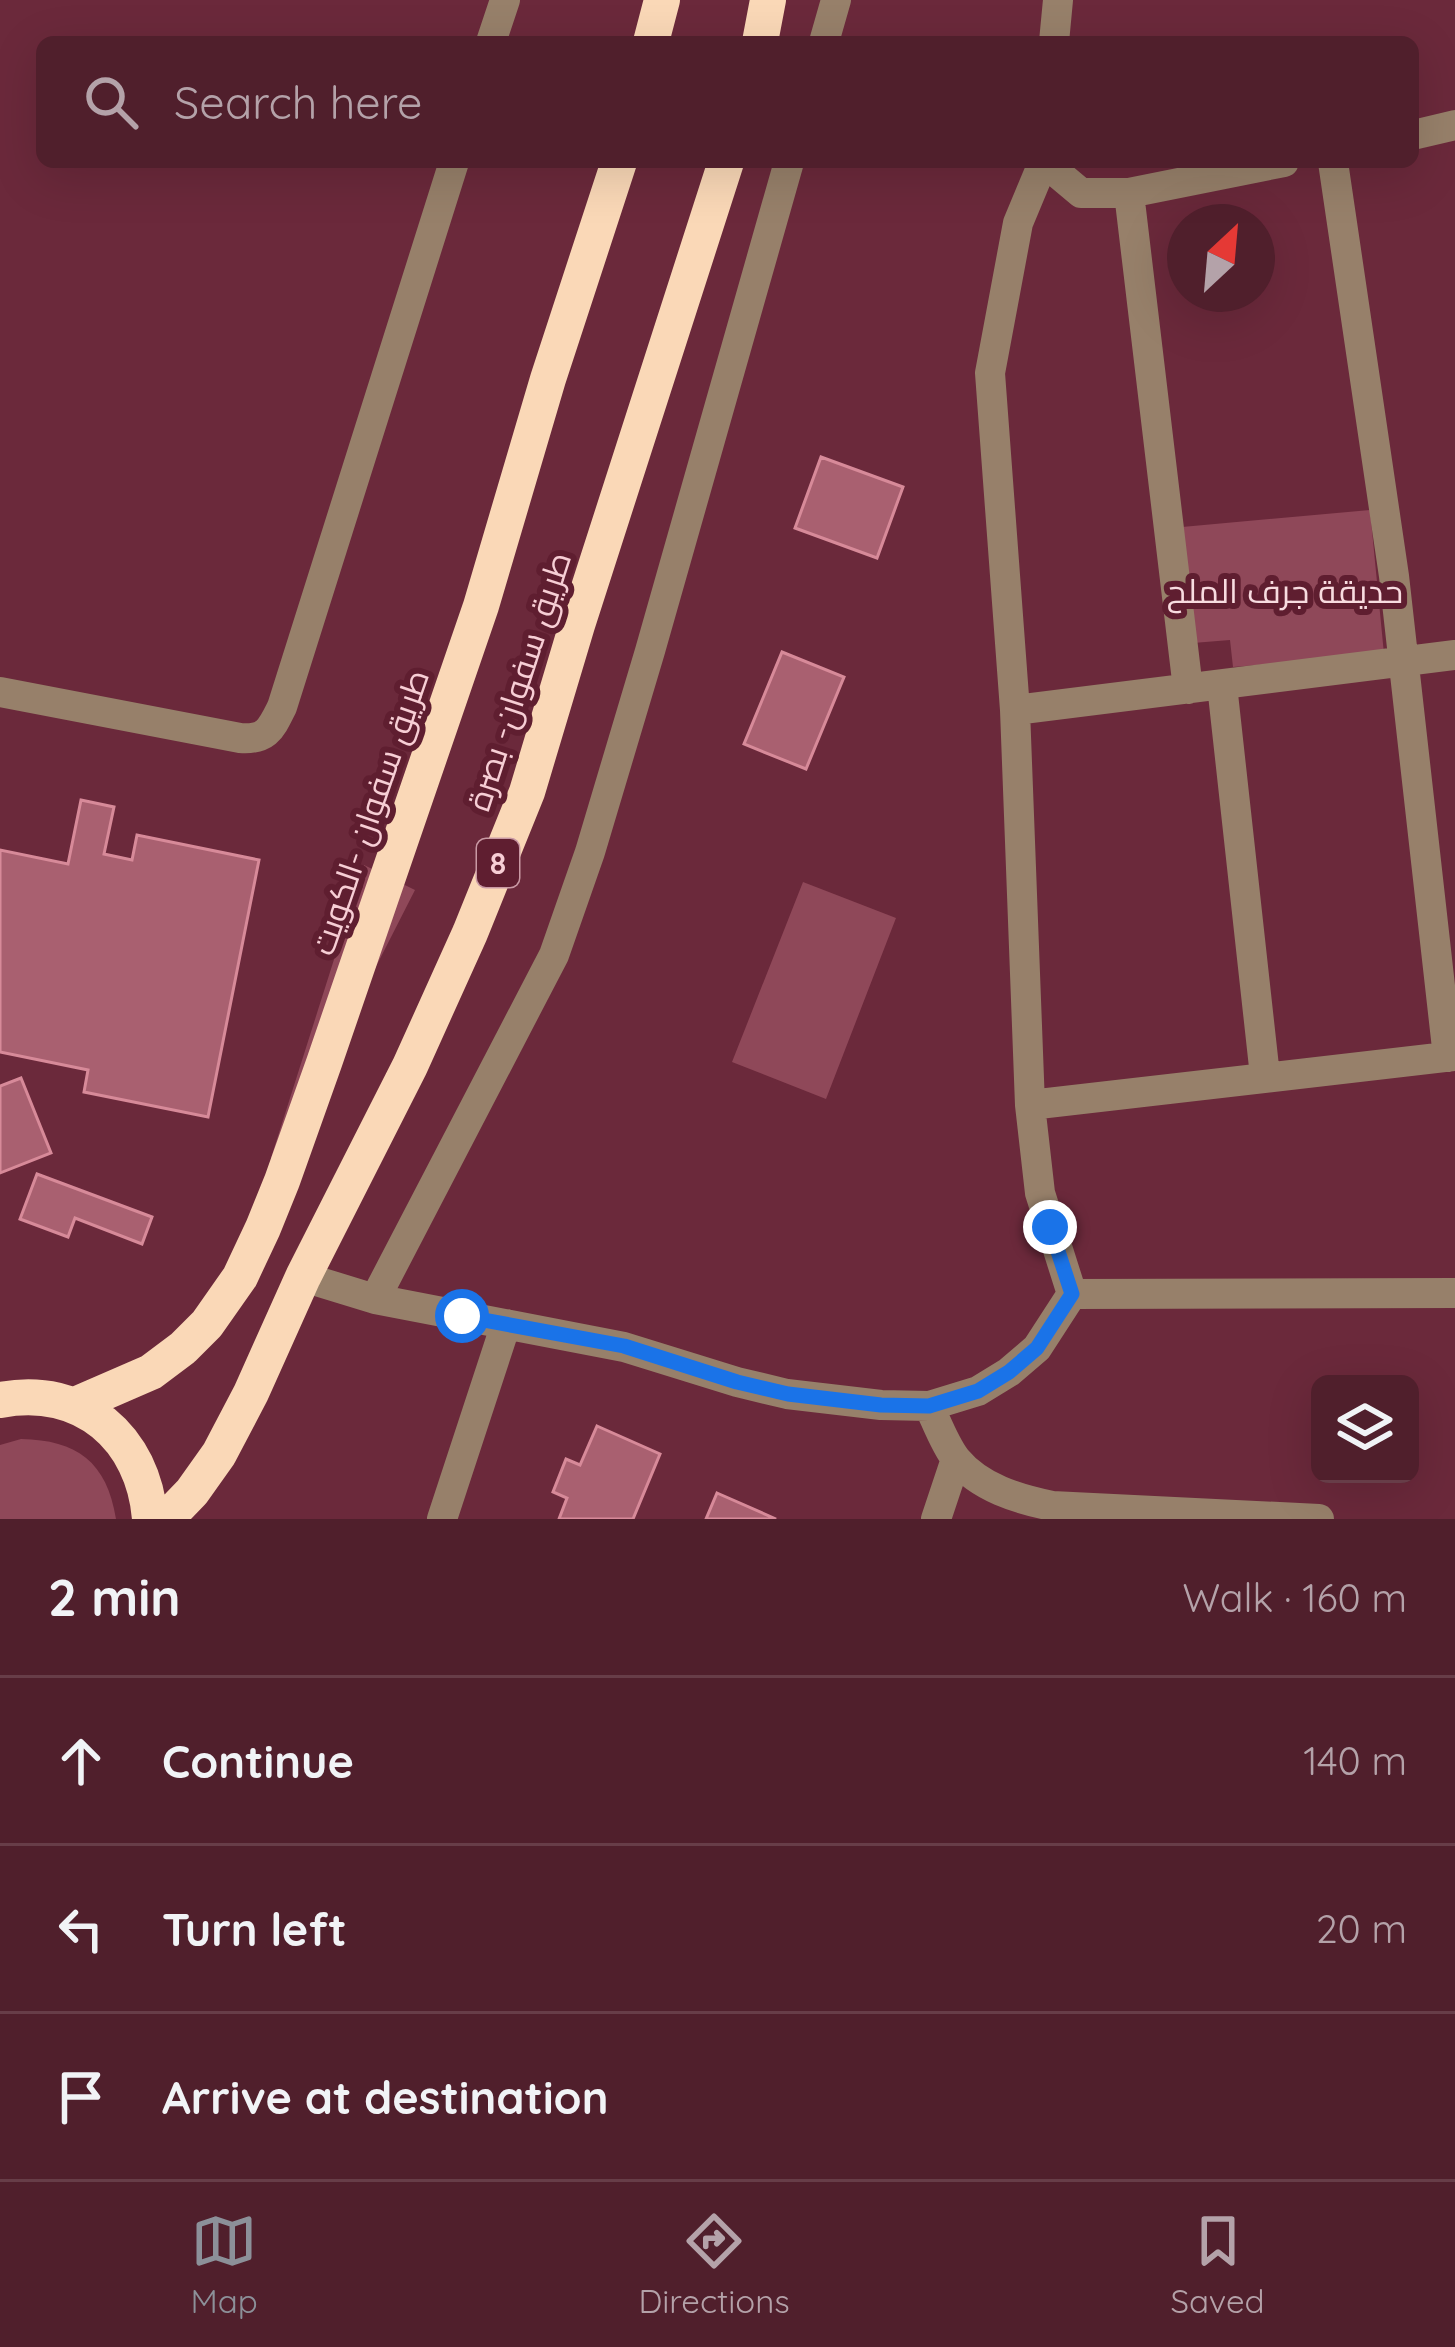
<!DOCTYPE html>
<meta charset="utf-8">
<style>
body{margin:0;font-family:Quicksand,Cairo,sans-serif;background:#562734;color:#f1f3f6}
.controls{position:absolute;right:36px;bottom:36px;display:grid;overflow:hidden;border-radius:18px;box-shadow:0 12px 48px #0002}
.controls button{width:108px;height:108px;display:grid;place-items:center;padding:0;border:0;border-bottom:3px solid #673d48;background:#501f2c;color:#f1f3f6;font:60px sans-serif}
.compass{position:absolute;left:1167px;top:204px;width:108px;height:108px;border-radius:50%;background:#501f2c;box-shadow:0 12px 48px #0002;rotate:26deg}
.stop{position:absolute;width:36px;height:36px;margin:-27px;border:9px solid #1a73e8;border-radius:50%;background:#fff}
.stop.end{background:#1a73e8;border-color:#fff;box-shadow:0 3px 12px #0008}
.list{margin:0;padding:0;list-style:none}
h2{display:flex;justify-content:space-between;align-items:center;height:156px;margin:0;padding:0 48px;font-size:51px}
h2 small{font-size:39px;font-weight:400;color:#b4a2a9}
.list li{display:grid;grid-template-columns:78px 1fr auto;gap:36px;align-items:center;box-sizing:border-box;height:168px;padding:0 48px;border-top:3px solid #673d48}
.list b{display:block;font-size:45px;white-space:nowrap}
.list em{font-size:39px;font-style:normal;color:#b4a2a9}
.icon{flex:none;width:66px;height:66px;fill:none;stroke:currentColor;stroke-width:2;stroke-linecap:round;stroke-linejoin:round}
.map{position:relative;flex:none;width:1455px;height:1519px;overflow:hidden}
.search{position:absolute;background:#501f2c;box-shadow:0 12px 48px #0002;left:36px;right:36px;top:36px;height:132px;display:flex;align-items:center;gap:30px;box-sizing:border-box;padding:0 42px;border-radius:18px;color:#b4a2a9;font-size:45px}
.sheet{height:660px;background:#501f2c}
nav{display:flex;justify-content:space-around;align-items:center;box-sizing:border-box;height:168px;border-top:3px solid #673d48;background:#501f2c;font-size:33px;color:#b4a2a9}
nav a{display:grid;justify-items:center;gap:6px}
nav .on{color:#8c9099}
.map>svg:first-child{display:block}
.green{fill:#8f4859}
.building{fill:#a96070;stroke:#d78a99;stroke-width:3}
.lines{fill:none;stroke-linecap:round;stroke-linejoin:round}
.minor{stroke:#97806a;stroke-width:30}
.highway{stroke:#fad8b7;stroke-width:36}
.route{stroke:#1a73e8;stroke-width:15}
.labels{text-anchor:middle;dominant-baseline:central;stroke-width:12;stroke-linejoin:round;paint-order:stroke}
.shield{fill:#5f1e30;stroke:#c999a4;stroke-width:3}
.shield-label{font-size:30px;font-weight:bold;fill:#f7ced5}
.park-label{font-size:33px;fill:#f8dce0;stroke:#5f1e30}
.street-label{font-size:33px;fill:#f7ced5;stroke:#5f1e30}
</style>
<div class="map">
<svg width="1455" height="1519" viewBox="0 0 1455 1519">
<rect width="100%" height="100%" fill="#6b293b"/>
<path class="green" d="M 1370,510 L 1384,654 L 1233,667 L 1230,640 L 1193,643 L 1182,527 Z
M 364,865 L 415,890 L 277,1161 L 271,1158 Z
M 803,882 L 896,918 L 826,1099 L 732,1062 Z
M 21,1439 C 77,1440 107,1462 116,1519 L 0,1519 L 0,1445 Z"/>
<path class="building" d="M 821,457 L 903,487 L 877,558 L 795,528 Z
M 782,652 L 844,677 L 806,769 L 744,744 Z
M 81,800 L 114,807 L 104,854 L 132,860 L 137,835 L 259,860 L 208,1117 L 84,1092 L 88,1070 L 0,1052 L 0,850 L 68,864 Z
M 21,1078 L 51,1153 L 0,1173 L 0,1086 Z
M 37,1174 L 152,1217 L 142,1244 L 75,1218 L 68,1237 L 20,1219 Z
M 597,1426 L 660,1454 L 633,1519 L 559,1519 L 567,1498 L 553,1492 L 566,1459 L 580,1465 Z
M 717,1493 L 776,1519 L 706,1519 Z"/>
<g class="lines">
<path class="minor" d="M 491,42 L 505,0
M 824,42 L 836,0
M 1054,42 L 1058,0
M 1413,135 L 1455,125
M 1044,162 L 1081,193 L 1129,193 L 1284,162
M 1333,162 L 1394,576 L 1448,1057
M 1129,193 L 1188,689
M 1222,685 L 1265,1076
M 0,692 L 240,738 C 267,740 271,729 282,707 L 454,162
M 1015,710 L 1455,655
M 1030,1105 L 1455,1056
M 303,1277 L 375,1299 L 624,1347 L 737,1382 L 787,1394 L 881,1405 L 929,1406 L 978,1391 L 1009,1372 L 1037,1348 L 1072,1294 L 1040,1193 L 1030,1105 L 1015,710 L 990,373 L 1018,223 L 1043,163
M 1072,1294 L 1455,1293
M 375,1299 L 554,955 L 590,852 L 650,651 L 789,162
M 929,1406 C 937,1423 945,1445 956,1459 C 980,1488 1018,1499 1052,1506 L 1319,1519
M 442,1519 L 506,1324
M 936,1519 L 956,1459"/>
<path class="highway" d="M 651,42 L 662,0
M 760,42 L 768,0
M 0,1400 C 82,1384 144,1438 150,1519
M 75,1405 L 151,1372 L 183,1348 L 207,1324 L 240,1277 L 263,1228 L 282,1181 L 324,1063 L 481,606 L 548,379 L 619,162
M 166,1519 L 192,1492 L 219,1454 L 251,1393 L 303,1277 L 410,1066 L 470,933 L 527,792 L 577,625 L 726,162"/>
</g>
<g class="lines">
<path class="route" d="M 462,1316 L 624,1346 L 737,1382 L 788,1394 L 881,1405 L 929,1406 L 978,1391 L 1009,1372 L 1037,1348 L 1072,1294 L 1050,1227"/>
</g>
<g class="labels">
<rect class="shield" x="477" y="839" width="42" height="48" rx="9"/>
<g class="shield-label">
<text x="498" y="863">8</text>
</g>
<g class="park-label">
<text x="1285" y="590">حديقة جرف الملح</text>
</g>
<g class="street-label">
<text transform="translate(518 681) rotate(-72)">طريق سفوان- بصرة</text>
<text transform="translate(369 812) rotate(-71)">طريق سفوان -الكويت</text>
</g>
</g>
</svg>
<div class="controls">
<button><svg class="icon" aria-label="layers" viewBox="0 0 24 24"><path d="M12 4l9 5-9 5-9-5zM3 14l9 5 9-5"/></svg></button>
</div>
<svg class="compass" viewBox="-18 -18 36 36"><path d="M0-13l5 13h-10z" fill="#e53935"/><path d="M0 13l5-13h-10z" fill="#b4a2a9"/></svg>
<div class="stop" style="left:462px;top:1316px"></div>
<div class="stop end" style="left:1050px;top:1227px"></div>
<div class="search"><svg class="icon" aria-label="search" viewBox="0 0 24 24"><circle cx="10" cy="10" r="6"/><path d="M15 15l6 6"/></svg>Search here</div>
</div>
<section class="sheet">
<h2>2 min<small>Walk · 160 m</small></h2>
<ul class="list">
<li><svg class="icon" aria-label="ahead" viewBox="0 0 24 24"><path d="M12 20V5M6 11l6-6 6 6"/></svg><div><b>Continue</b></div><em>140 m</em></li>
<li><svg class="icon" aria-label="left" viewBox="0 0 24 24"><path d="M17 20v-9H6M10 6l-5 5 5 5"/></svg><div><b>Turn left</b></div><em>20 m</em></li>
<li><svg class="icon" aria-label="arrive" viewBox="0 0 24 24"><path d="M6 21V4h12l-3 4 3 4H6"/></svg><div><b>Arrive at destination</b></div></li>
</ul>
</section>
<nav>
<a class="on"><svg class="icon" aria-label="map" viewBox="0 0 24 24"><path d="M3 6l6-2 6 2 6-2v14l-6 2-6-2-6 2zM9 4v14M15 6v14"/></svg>Map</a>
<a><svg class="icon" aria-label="directions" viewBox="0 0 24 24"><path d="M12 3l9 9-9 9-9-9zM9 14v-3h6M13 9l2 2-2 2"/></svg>Directions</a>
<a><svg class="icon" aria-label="saved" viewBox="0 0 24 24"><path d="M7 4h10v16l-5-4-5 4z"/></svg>Saved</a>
</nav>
